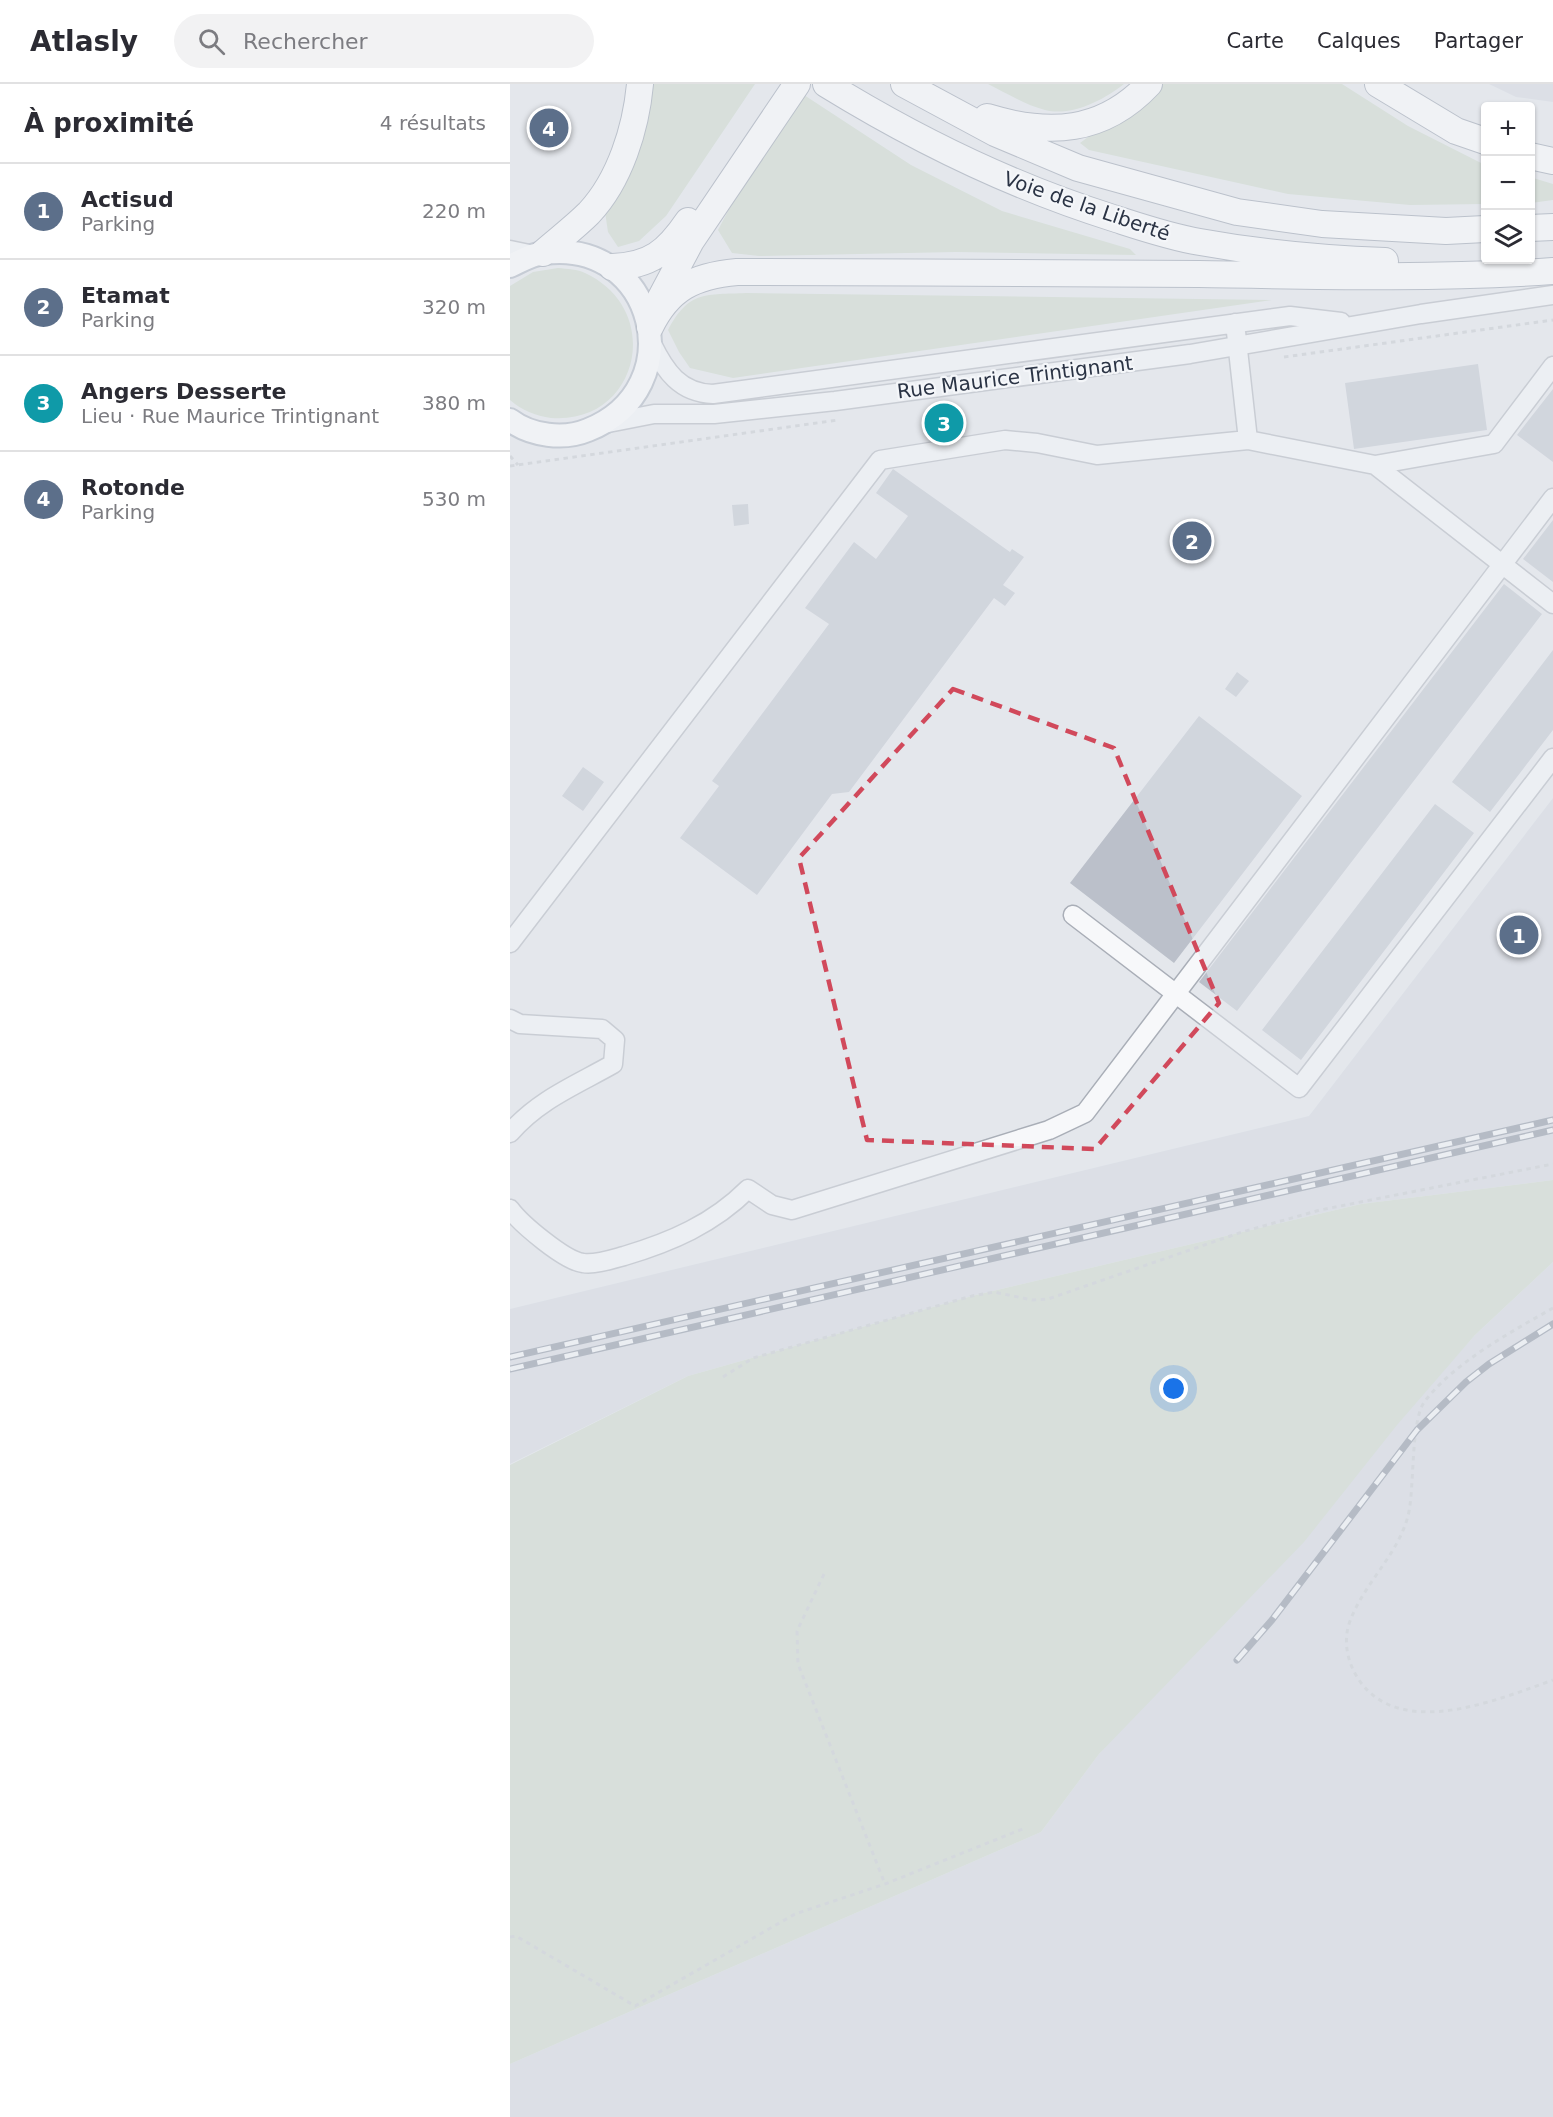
<!DOCTYPE html>
<html lang="fr">
<meta charset="utf-8">
<style>
body{margin:0;font-family:"DejaVu Sans",sans-serif;background:#f2f2f3;color:#2b2b33}
.controls{position:absolute;right:18px;top:18px;display:grid;overflow:hidden;border-radius:6px;box-shadow:0 2px 4px #0004}
.controls button{width:54px;height:54px;display:grid;place-items:center;padding:0;border:0;border-bottom:2px solid #e1e1e2;background:#fff;color:#2b2b33;font:30px sans-serif}
.you{position:absolute;left:664px;top:1305px;width:21px;height:21px;margin:-15px;border:4px solid #fff;border-radius:50%;background:#1a73e8;box-shadow:0 0 0 9px #1a73e833}
.badge{display:grid;place-items:center;width:39px;height:39px;border-radius:50%;background:#d1495b;color:#fff;font-size:20px;font-weight:700}
.pin{position:absolute;translate:-50% -50%;border:3px solid #fff;box-shadow:0 2px 6px #0006}
.list{margin:0;padding:0;list-style:none}
h2{display:flex;justify-content:space-between;align-items:center;height:78px;margin:0;padding:0 24px;font-size:26px}
h2 small{font-size:20px;font-weight:400;color:#7c7c81}
.list li{display:grid;grid-template-columns:39px 1fr auto;gap:18px;align-items:center;box-sizing:border-box;height:96px;padding:0 24px;border-top:2px solid #e1e1e2}
.list b{display:block;font-size:22px;white-space:nowrap}
.list p{margin:0;font-size:20px;white-space:nowrap;color:#7c7c81}
.list em{font-size:20px;font-style:normal;color:#7c7c81}
.icon{flex:none;width:33px;height:33px;fill:none;stroke:currentColor;stroke-width:2;stroke-linecap:round;stroke-linejoin:round}
.map{position:relative;flex:none;width:1043px;height:2033px;overflow:hidden}
header{display:flex;align-items:center;gap:36px;box-sizing:border-box;height:84px;padding:0 30px;background:#fff;border-bottom:2px solid #e1e1e2}
header strong{font-size:28px}
nav{display:flex;gap:33px;margin-inline-start:auto;font-size:21px}
.search{width:420px;height:54px;background:#f2f2f3;display:flex;align-items:center;gap:15px;box-sizing:border-box;padding:0 21px;border-radius:33px;color:#7c7c81;font-size:22px}
main{display:flex}
aside{flex:1;background:#fff}
.map>svg:first-child{display:block}
.built{fill:#d2d6de}
.green{fill:#c9d6c5}
.building{fill:#bbc0ca}
.lines{fill:none;stroke-linecap:round;stroke-linejoin:round}
.minor-casing{stroke:#a9aeb7;stroke-width:21}
.major-casing{stroke:#a3abb8;stroke-width:26}
.highway-casing{stroke:#8b94a3;stroke-width:28}
.path{stroke:#c2c5cb;stroke-width:3;stroke-dasharray:4.5 4.5;stroke-linecap:butt}
.minor{stroke:#f7f8fa;stroke-width:18}
.major{stroke:#fff;stroke-width:22}
.highway{stroke:#fff;stroke-width:26}
.rail-casing{stroke:#7d8696;stroke-width:7}
.rail{stroke:#f4f6f9;stroke-width:4.5;stroke-dasharray:14;stroke-linecap:butt}
.marked{fill:none;stroke:#d1495b;stroke-width:4.5;stroke-dasharray:12 8;stroke-linejoin:round}
.labels{text-anchor:middle;dominant-baseline:central;stroke-width:4.5;stroke-linejoin:round;paint-order:stroke}
.street-label{font-size:20px;fill:#2b3445;stroke:#f4f6f9}
</style>
<header>
<strong>Atlasly</strong>
<div class="search"><svg class="icon" aria-label="search" viewBox="0 0 24 24"><circle cx="10" cy="10" r="6"/><path d="M15 15l6 6"/></svg>Rechercher</div>
<nav><a>Carte</a><a>Calques</a><a>Partager</a></nav>
</header>
<main>
<aside>
<h2>À proximité<small>4 résultats</small></h2>
<ul class="list">
<li><span class="badge" style="background:#5c6f8a">1</span><div><b>Actisud</b><p>Parking</p></div><em>220 m</em></li>
<li><span class="badge" style="background:#5c6f8a">2</span><div><b>Etamat</b><p>Parking</p></div><em>320 m</em></li>
<li><span class="badge" style="background:#0f9aa8">3</span><div><b>Angers Desserte</b><p>Lieu · Rue Maurice Trintignant</p></div><em>380 m</em></li>
<li><span class="badge" style="background:#5c6f8a">4</span><div><b>Rotonde</b><p>Parking</p></div><em>530 m</em></li>
</ul>
</aside>
<div class="map">
<svg width="1043" height="2033" viewBox="0 0 1043 2033">
<rect width="100%" height="100%" fill="#e4e7ec"/>
<path class="built" d="M 979,0 L 1043,0 L 1043,18 L 1006,13 Z
M 1043,714 L 1043,1096 L 851,1120 L 462,1212 L 178,1292 L 0,1380 L 0,1225 L 799,1032 Z
M 1043,1178 L 1043,2033 L 0,2033 L 0,1980 L 531,1748 L 589,1670 L 965,1251 Z"/>
<path class="green" d="M 136,0 L 245,0 L 156,132 L 129,157 L 108,163 L 98,148 L 95,128 Z
M 478,0 L 614,0 C 594,16 561,33 535,26 C 516,21 496,9 478,0 Z
M 649,0 L 832,0 L 898,42 L 975,81 L 975,120 L 900,121 L 778,110 L 579,66 L 570,59 Z
M 291,9 L 401,81 L 492,127 L 620,165 L 626,171 L 446,168 L 249,172 L 222,169 L 208,146 L 228,108 Z
M 1020,93 L 1043,100 L 1043,116 L 1021,119 Z
M 48,184 C 57,185 68,185 75,189 C 155,226 129,341 41,334 C 26,332 11,326 0,316 L 0,202 L 23,188 Z
M 236,209 L 762,216 L 223,294 L 180,284 L 169,268 L 158,246 C 179,206 196,211 236,209 Z
M 1043,1096 L 1043,1178 L 965,1251 L 887,1341 L 794,1458 L 589,1670 L 531,1748 L 0,1980 L 0,1381 L 178,1292 L 462,1212 L 851,1120 Z"/>
<path class="building" d="M 968,280 L 977,346 L 844,365 L 835,299 Z
M 1043,305 L 1043,378 L 1007,351 Z
M 441,326 L 444,349 L 427,351 L 424,328 Z
M 383,385 L 500,468 L 502,465 L 514,473 L 493,501 L 505,509 L 495,522 L 484,514 L 339,708 L 322,710 L 247,811 L 170,754 L 209,702 L 202,697 L 319,540 L 295,524 L 344,458 L 366,475 L 398,432 L 366,409 Z
M 238,420 L 239,440 L 224,442 L 222,421 Z
M 1043,436 L 1043,498 L 1013,475 Z
M 994,500 L 1032,530 L 727,927 L 689,898 Z
M 1043,566 L 1043,646 L 980,728 L 942,698 Z
M 727,588 L 739,597 L 726,613 L 715,605 Z
M 689,632 L 792,712 L 664,879 L 560,799 Z
M 73,683 L 94,698 L 73,727 L 52,712 Z
M 925,720 L 964,749 L 791,976 L 752,946 Z"/>
<g class="lines">
<defs>
<path id="minor" d="M 0,166 L 24,171
M 142,260 C 155,287 170,309 203,310 L 780,232 L 831,238
M 98,339 L 144,330 L 204,330 L 325,317 L 680,270 L 911,230 L 1043,211
M 738,356 L 865,381 L 1043,520
M 865,381 L 984,360 L 1043,282
M 563,831 L 789,1004 L 1043,674
M 0,859 L 370,376 L 495,356 L 527,359 L 587,371 L 738,356 L 725,239
M 0,935 L 10,940 L 92,945 L 105,956 L 103,980 C 66,1001 28,1016 0,1049
M 0,1125 C 11,1140 55,1177 73,1179 C 85,1181 103,1175 114,1172 C 161,1158 203,1140 238,1105 L 262,1121 L 282,1126 L 539,1046 L 575,1029 L 1043,414"/>
<path id="major" d="M 0,182 C 11,177 22,170 34,169 C 145,154 183,304 78,346 C 54,356 21,352 0,336"/>
<path id="highway" d="M 316,0 C 407,56 501,102 603,134 C 631,143 660,153 690,158 C 751,169 813,175 875,177
M 394,0 L 485,49 L 568,84 L 727,128 L 812,140 L 936,147 L 975,145
M 868,0 L 946,47 L 975,57
M 477,33 C 539,52 593,49 639,0
M 1020,72 L 1043,77
M 1020,144 L 1043,143
M 33,169 C 49,155 65,143 79,129 C 110,96 126,44 130,0
M 102,183 C 140,182 157,168 178,137
M 149,217 L 181,157 L 287,0
M 140,243 C 159,204 184,192 227,188 C 381,189 535,188 689,190 C 808,192 925,195 1043,187"/>
</defs>
<use href="#minor" class="minor-casing"/>
<use href="#major" class="major-casing"/>
<use href="#highway" class="highway-casing"/>
<path class="path" d="M 774,273 L 1043,236
M 0,372 L 8,381
M 0,382 L 328,336
M 1043,1224 C 1001,1248 945,1278 915,1317 C 900,1336 905,1405 898,1432 C 887,1473 852,1501 839,1540 C 833,1559 838,1580 849,1596 C 891,1657 989,1615 1043,1596
M 213,1293 L 243,1274 L 462,1212 L 484,1208 L 522,1216 L 538,1215 L 732,1148 L 810,1126 L 1043,1080
M 314,1490 L 287,1547 L 288,1580 L 375,1800
M 0,1853 L 6,1852 L 125,1922 L 285,1830 L 375,1800 L 515,1744"/>
<use href="#minor" class="minor"/>
<use href="#major" class="major"/>
<use href="#highway" class="highway"/>
<defs>
<path id="rail" d="M 0,1273 L 1043,1036
M 0,1285 L 1043,1046
M 727,1576 L 762,1536 L 907,1346 L 956,1298 L 979,1280 L 1043,1240"/>
</defs>
<use href="#rail" class="rail-casing"/>
<use href="#rail" class="rail"/>
</g>
<path d="M0 0H1043V2033H0ZM 443,605 L 604,664 L 709,919 L 585,1065 L 357,1056 L 289,774 Z" fill="#e4e7ec" fill-opacity=".55" fill-rule="evenodd"/>
<path class="marked" d="M 443,605 L 604,664 L 709,919 L 585,1065 L 357,1056 L 289,774 Z"/>
<g class="labels">
<g class="street-label">
<text transform="translate(577 122) rotate(19)">Voie de la Liberté</text>
<text transform="translate(505 293) rotate(-7)">Rue Maurice Trintignant</text>
</g>
</g>
</svg>
<div class="controls">
<button>+</button>
<button>−</button>
<button><svg class="icon" aria-label="layers" viewBox="0 0 24 24"><path d="M12 4l9 5-9 5-9-5zM3 14l9 5 9-5"/></svg></button>
</div>
<div class="you"></div>
<div class="pin badge" style="left:1009px;top:851px;background:#5c6f8a">1</div>
<div class="pin badge" style="left:682px;top:457px;background:#5c6f8a">2</div>
<div class="pin badge" style="left:434px;top:339px;background:#0f9aa8">3</div>
<div class="pin badge" style="left:39px;top:44px;background:#5c6f8a">4</div>
</div>
</main>
